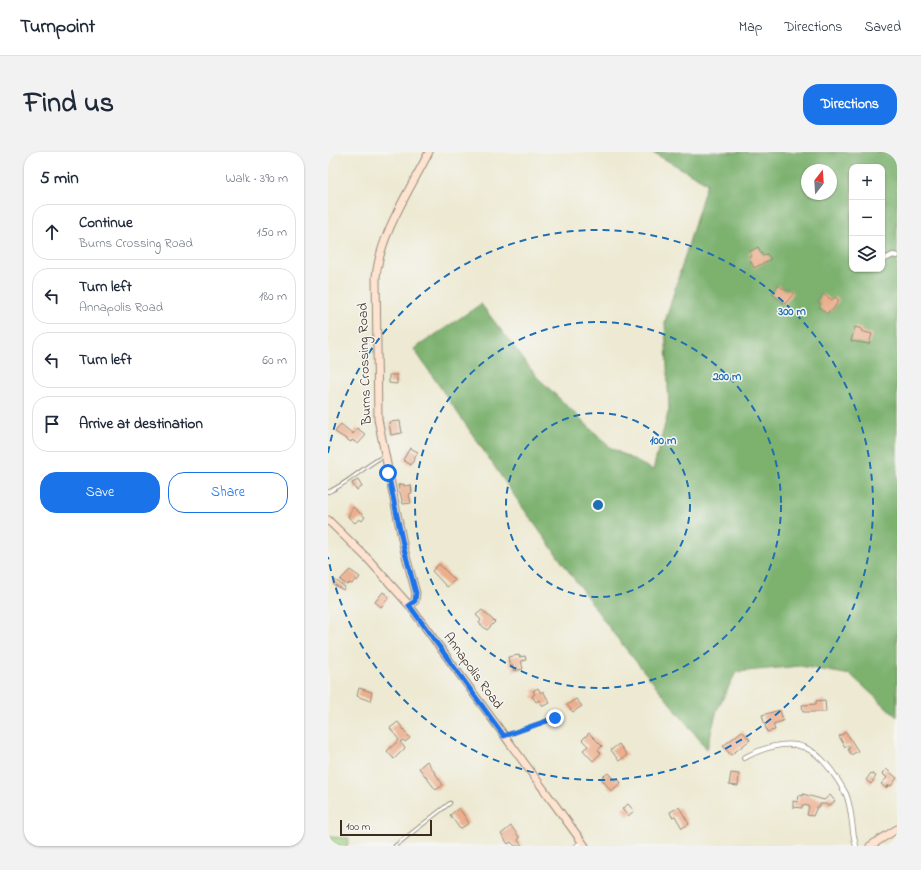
<!DOCTYPE html>
<meta charset="utf-8">
<style>
body{margin:0;font-family:"Indie Flower",sans-serif;background:#f2f2f3;color:#1f2937}
.controls{position:absolute;right:12px;top:12px;display:grid;overflow:hidden;border-radius:8px;box-shadow:0 1px 3px #0004}
.controls button{width:36px;height:36px;display:grid;place-items:center;padding:0;border:0;border-bottom:1px solid #e0e1e3;background:#fff;color:#1f2937;font:20px sans-serif}
.compass{position:absolute;left:473px;top:12px;width:36px;height:36px;border-radius:50%;background:#fff;box-shadow:0 1px 3px #0004;rotate:17deg}
.scale{position:absolute;left:12px;bottom:10px;width:92px;box-sizing:border-box;padding-left:4px;border:2px solid #3b2a1e;border-top:0;font-size:11px;line-height:14px;white-space:nowrap;color:#3b2a1e;-webkit-text-stroke:3px #f6f6f2;paint-order:stroke}
.stop{position:absolute;width:12px;height:12px;margin:-9px;border:3px solid #1a73e8;border-radius:50%;background:#fff}
.stop.end{background:#1a73e8;border-color:#fff;box-shadow:0 1px 4px #0008}
.list{margin:0;padding:0;list-style:none}
h2{display:flex;justify-content:space-between;align-items:center;height:52px;margin:0;padding:0 16px;font-size:17px}
h2 small{font-size:13px;font-weight:400;color:#747a83}
.list li{display:grid;grid-template-columns:26px 1fr auto;gap:12px;align-items:center;box-sizing:border-box;height:56px;margin:0 8px 8px;padding:0 8px;border:1px solid #e0e1e3;border-radius:16px}
.list b{display:block;font-size:15px;white-space:nowrap}
.list p{margin:0;font-size:13px;white-space:nowrap;color:#747a83}
.list em{font-size:13px;font-style:normal;color:#747a83}
.actions{display:flex;gap:8px;padding:12px 16px}
.actions a{flex:1;padding:9px 0;border:1px solid #1a73e8;border-radius:16px;text-align:center;font-size:14px;color:#1a73e8}
.actions .main{background:#1a73e8;color:#fff}
.icon{flex:none;width:22px;height:22px;fill:none;stroke:currentColor;stroke-width:2;stroke-linecap:round;stroke-linejoin:round}
.map{position:relative;flex:none;width:569px;height:694px;overflow:hidden;border-radius:16px}
header{display:flex;align-items:center;gap:24px;box-sizing:border-box;height:56px;padding:0 20px;background:#fff;border-bottom:1px solid #e0e1e3}
header strong{font-size:19px}
nav{display:flex;gap:22px;margin-inline-start:auto;font-size:14px}
.intro{display:flex;align-items:center;justify-content:space-between;box-sizing:border-box;height:96px;padding:0 24px}
h1{margin:0;font-size:28px}
.button{padding:10px 18px;border-radius:16px;background:#1a73e8;color:#fff;font-size:14px;font-weight:700}
main{display:flex;gap:24px;padding:0 24px}
aside{flex:1;background:#fff;border-radius:16px;box-shadow:0 1px 3px #0004}
.map>svg:first-child{display:block}
.green{fill:#9bce7f;stroke:#6b7c4e}
.forest{fill:#7cb16e;stroke:#5c6e46;fill-rule:evenodd}
.building{fill:#ecae8d}
.lines{fill:none;stroke-linecap:round;stroke-linejoin:round}
.lane-casing{stroke:#948a78;stroke-width:4.5}
.street-casing{stroke:#948a78;stroke-width:6}
.secondary-casing{stroke:#948a78;stroke-width:9}
.lane{stroke:#fff;stroke-width:2.5}
.street{stroke:#fff;stroke-width:4.5}
.secondary{stroke:#fee3d1;stroke-width:7}
.route{stroke:#1a73e8;stroke-width:5}
.ring{fill:none;stroke:#1f6fb2;stroke-width:2;stroke-dasharray:7 5}
.labels{text-anchor:middle;dominant-baseline:central;stroke-width:3;stroke-linejoin:round;paint-order:stroke}
.street-label{font-size:14px;fill:#3b2a1e;stroke:#f6f6f2}
.centre{fill:#1f6fb2;stroke:#f6f6f2;stroke-width:2}
.ring-label{font-size:12px;text-anchor:middle;font-weight:bold;fill:#1f6fb2;stroke:#f6f6f2;stroke-width:3;stroke-linejoin:round;paint-order:stroke}
</style>
<header>
<strong>Turnpoint</strong>
<nav><a>Map</a><a>Directions</a><a>Saved</a></nav>
</header>
<div class="intro"><h1>Find us</h1><a class="button">Directions</a></div>
<main>
<aside>
<h2>5 min<small>Walk · 390 m</small></h2>
<ul class="list">
<li><svg class="icon" aria-label="ahead" viewBox="0 0 24 24"><path d="M12 20V5M6 11l6-6 6 6"/></svg><div><b>Continue</b><p>Burns Crossing Road</p></div><em>150 m</em></li>
<li><svg class="icon" aria-label="left" viewBox="0 0 24 24"><path d="M17 20v-9H6M10 6l-5 5 5 5"/></svg><div><b>Turn left</b><p>Annapolis Road</p></div><em>180 m</em></li>
<li><svg class="icon" aria-label="left" viewBox="0 0 24 24"><path d="M17 20v-9H6M10 6l-5 5 5 5"/></svg><div><b>Turn left</b></div><em>60 m</em></li>
<li><svg class="icon" aria-label="arrive" viewBox="0 0 24 24"><path d="M6 21V4h12l-3 4 3 4H6"/></svg><div><b>Arrive at destination</b></div></li>
</ul>
<div class="actions"><a class="main">Save</a><a>Share</a></div>
</aside>
<div class="map">
<svg width="569" height="694" viewBox="0 0 569 694">
<rect width="100%" height="100%" fill="#f6f6f2"/>
<filter id="ink" filterUnits="userSpaceOnUse"><feTurbulence type="fractalNoise" baseFrequency=".025" numOctaves="2"/><feDisplacementMap in="SourceGraphic" scale="8" xChannelSelector="R" yChannelSelector="G"/><feConvolveMatrix kernelMatrix="1 2 1 2 8 2 1 2 1" color-interpolation-filters="sRGB"/></filter>
<filter id="wash" filterUnits="userSpaceOnUse"><feTurbulence type="fractalNoise" baseFrequency=".012" numOctaves="4" result="noise"/><feDisplacementMap in="SourceGraphic" scale="16" xChannelSelector="R" yChannelSelector="G"/><feGaussianBlur stdDeviation="0.9" result="paint"/><feColorMatrix in="noise" values="0 0 0 0 0 0 0 0 0 0 0 0 0 0 0 0 0 1.4 0 .05"/><feComposite in="paint" operator="in"/></filter>
<g filter="url(#wash)">
<rect width="100%" height="100%" fill="#ede9d2"/>
<path class="green" d="M 0,685 L 21,686 L 19,694 L 0,694 Z"/>
<path class="forest" d="M 324,0 L 569,0 L 569,565 L 523,523 L 472,514 L 408,520 L 389,558 L 379,597 L 285,481 L 190,349 L 86,197 L 153,152 L 209,225 L 283,296 L 325,318 L 341,257 L 337,170 L 379,31 ZM 524,15 L 554,15 L 554,117 L 524,117 ZM 479,18 L 503,18 L 503,42 L 479,42 Z"/>
<g id="blocks">
<path class="building" d="M 430,95 L 435,104 L 439,102 L 443,107 L 426,116 L 421,106 L 424,104 L 421,100 Z
M 450,133 L 459,139 L 461,137 L 466,141 L 457,152 L 444,142 Z
M 495,142 L 504,148 L 507,145 L 511,148 L 504,159 L 502,158 L 499,162 L 491,155 L 493,152 L 490,150 Z
M 527,175 L 534,177 L 533,179 L 544,182 L 541,192 L 523,189 Z
M 61,223 L 69,223 L 69,232 L 61,231 Z
M 72,269 L 74,281 L 63,283 L 61,270 Z
M 13,272 L 25,282 L 29,276 L 38,283 L 30,292 L 24,288 L 23,290 L 7,280 Z
M 82,296 L 90,300 L 83,313 L 75,308 Z
M 30,328 L 34,335 L 28,338 L 24,331 Z
M 76,332 L 76,334 L 83,333 L 84,341 L 81,342 L 83,351 L 75,352 L 70,333 Z
M 25,355 L 37,365 L 34,369 L 31,367 L 27,371 L 20,365 Z
M 111,412 L 127,428 L 119,435 L 104,419 Z
M 22,418 L 32,425 L 29,429 L 27,427 L 24,432 L 21,431 L 19,433 L 12,428 Z
M 7,428 L 17,435 L 15,438 L 5,432 Z
M 55,440 L 61,445 L 53,455 L 47,450 Z
M 154,458 L 167,470 L 159,478 L 151,471 L 153,468 L 148,463 Z
M 191,503 L 191,505 L 197,504 L 198,508 L 193,509 L 195,517 L 186,519 L 184,513 L 182,514 L 180,505 Z
M 31,536 L 44,540 L 42,549 L 29,544 Z
M 210,536 L 213,541 L 215,539 L 222,551 L 215,554 L 211,548 L 208,550 L 204,544 L 207,542 L 205,539 Z
M 248,547 L 254,554 L 245,560 L 239,553 Z
M 497,548 L 498,560 L 475,560 L 474,553 L 488,552 L 488,549 Z
M 452,558 L 455,569 L 445,572 L 447,578 L 439,580 L 434,563 Z
M 70,570 L 82,586 L 77,590 L 75,588 L 72,590 L 77,596 L 66,607 L 59,599 L 71,588 L 62,576 Z
M 414,579 L 422,588 L 403,603 L 395,594 Z
M 518,580 L 530,599 L 523,603 L 520,597 L 522,596 L 520,593 L 517,595 L 511,584 Z
M 261,581 L 274,594 L 270,598 L 273,601 L 265,609 L 255,598 L 260,594 L 254,588 Z
M 291,592 L 299,603 L 291,609 L 283,598 Z
M 99,609 L 115,633 L 108,638 L 91,616 Z
M 558,617 L 569,626 L 563,634 L 561,633 L 558,636 L 553,632 L 559,626 L 554,621 Z
M 280,621 L 287,629 L 290,627 L 293,631 L 283,639 L 273,626 Z
M 403,621 L 411,622 L 410,634 L 401,633 Z
M 543,621 L 548,624 L 543,632 L 538,628 Z
M 475,642 L 496,648 L 502,643 L 507,649 L 500,655 L 498,652 L 492,652 L 492,655 L 489,655 L 485,664 L 479,663 L 481,654 L 474,653 L 474,656 L 465,655 L 465,649 L 470,650 L 471,643 L 475,644 Z
M 300,652 L 306,659 L 300,664 L 294,657 Z
M 351,655 L 361,672 L 354,676 L 347,664 L 344,665 L 342,660 Z
M 131,656 L 141,671 L 132,677 L 122,663 Z
M 183,674 L 192,686 L 190,688 L 194,694 L 187,694 L 183,690 L 180,692 L 173,682 Z"/>
</g>
</g>
<g filter="url(#ink)">
<use href="#blocks" fill-opacity="0" stroke="#948a78" stroke-width="1"/>
<g class="lines">
<defs>
<path id="lane" d="M 0,340 C 21,331 36,314 56,304
M 179,583 L 227,566
M 67,694 L 122,651"/>
<path id="street" d="M 555,108 L 565,103 L 569,104
M 416,606 C 468,578 492,594 518,642 C 525,659 523,677 528,694
M 249,694 L 254,690"/>
<path id="secondary" d="M 0,368 L 40,407 L 81,453 L 257,694
M 81,453 L 87,449 L 88,441 L 76,397 L 50,267 L 48,125 C 52,82 82,38 101,0
M 542,694 L 569,677"/>
</defs>
<use href="#lane" class="lane-casing"/>
<use href="#street" class="street-casing"/>
<use href="#secondary" class="secondary-casing"/>
<use href="#lane" class="lane"/>
<use href="#street" class="street"/>
<use href="#secondary" class="secondary"/>
</g>
</g>
<g class="lines" filter="url(#ink)">
<path class="route" d="M 60,321 L 76,397 L 88,441 L 87,449 L 81,453 L 176,584 L 227,566"/>
</g>
<g class="ring">
<circle cx="270" cy="353" r="92"/>
<circle cx="270" cy="353" r="183"/>
<path d="M0 301A275 275 0 1 1 0 405"/>
</g>
<g class="labels">
<g class="street-label">
<text transform="translate(37 212) rotate(-92)">Burns Crossing Road</text>
<text transform="translate(145 519) rotate(54)">Annapolis Road</text>
</g>
</g>
<circle cx="270" cy="353" r="6" class="centre"/>
<g class="ring-label">
<text x="464" y="163">300 m</text>
<text x="399" y="228">200 m</text>
<text x="335" y="292">100 m</text>
</g>
</svg>
<div class="controls">
<button>+</button>
<button>−</button>
<button><svg class="icon" aria-label="layers" viewBox="0 0 24 24"><path d="M12 4l9 5-9 5-9-5zM3 14l9 5 9-5"/></svg></button>
</div>
<svg class="compass" viewBox="-18 -18 36 36"><path d="M0-13l5 13h-10z" fill="#e53935"/><path d="M0 13l5-13h-10z" fill="#747a83"/></svg>
<div class="scale">100 m</div>
<div class="stop" style="left:60px;top:321px"></div>
<div class="stop end" style="left:227px;top:566px"></div>
</div>
</main>
